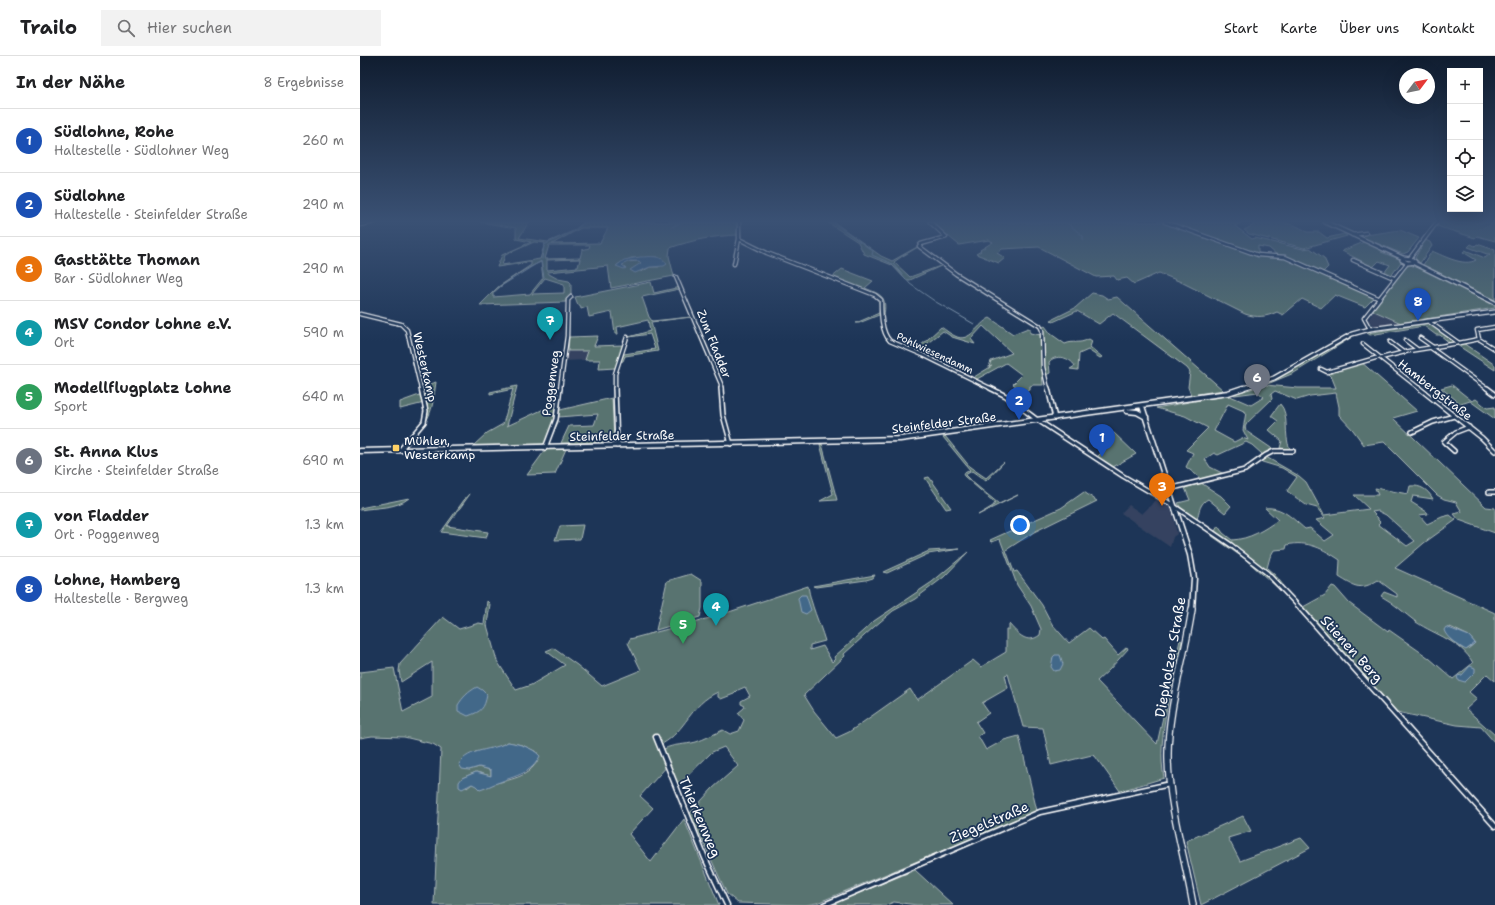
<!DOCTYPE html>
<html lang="de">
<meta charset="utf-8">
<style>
body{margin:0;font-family:"Shantell Sans",sans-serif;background:#f2f2f2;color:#202124}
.controls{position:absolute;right:12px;top:12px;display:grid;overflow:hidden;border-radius:0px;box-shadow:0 4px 16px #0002}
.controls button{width:36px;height:36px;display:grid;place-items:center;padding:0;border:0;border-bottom:1px solid #e0e0e0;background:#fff;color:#202124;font:20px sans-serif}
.compass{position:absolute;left:1039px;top:12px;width:36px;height:36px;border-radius:50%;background:#fff;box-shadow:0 4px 16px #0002;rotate:58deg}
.you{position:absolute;left:660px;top:469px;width:14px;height:14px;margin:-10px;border:3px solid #fff;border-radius:50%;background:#1a73e8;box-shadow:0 0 0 6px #1a73e833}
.badge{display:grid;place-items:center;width:26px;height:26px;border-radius:50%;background:#2563eb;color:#fff;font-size:13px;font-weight:700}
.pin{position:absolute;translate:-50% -33px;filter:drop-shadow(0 1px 2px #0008)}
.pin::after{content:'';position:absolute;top:21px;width:14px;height:12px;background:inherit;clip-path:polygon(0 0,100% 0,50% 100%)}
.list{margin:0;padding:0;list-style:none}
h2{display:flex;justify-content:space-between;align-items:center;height:52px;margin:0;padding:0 16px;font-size:17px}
h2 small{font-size:13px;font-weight:400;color:#757577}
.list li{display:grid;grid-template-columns:26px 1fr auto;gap:12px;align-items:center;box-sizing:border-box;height:64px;padding:0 16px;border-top:1px solid #e0e0e0}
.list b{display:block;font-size:15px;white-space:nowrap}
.list p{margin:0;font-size:13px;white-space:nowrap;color:#757577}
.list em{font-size:13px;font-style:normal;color:#757577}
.icon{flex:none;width:22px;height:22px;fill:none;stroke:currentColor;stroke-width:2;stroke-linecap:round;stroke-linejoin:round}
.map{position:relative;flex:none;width:1135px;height:849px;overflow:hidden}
header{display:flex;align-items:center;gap:24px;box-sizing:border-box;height:56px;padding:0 20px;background:#fff;border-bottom:1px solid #e0e0e0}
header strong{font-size:19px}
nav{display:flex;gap:22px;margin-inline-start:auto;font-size:14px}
.search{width:280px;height:36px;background:#f2f2f2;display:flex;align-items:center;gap:10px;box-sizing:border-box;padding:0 14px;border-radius:0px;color:#757577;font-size:15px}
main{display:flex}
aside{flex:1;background:#fff}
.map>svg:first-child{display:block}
.built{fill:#344360}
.green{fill:#587370;stroke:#acb9b8;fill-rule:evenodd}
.water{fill:#426789;stroke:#8ea4b8}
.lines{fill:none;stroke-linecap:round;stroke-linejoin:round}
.stream{stroke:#8ea4b8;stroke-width:1}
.minor-far2-casing{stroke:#fff;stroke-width:5}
.minor-far1-casing{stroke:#fff;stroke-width:6}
.minor-casing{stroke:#fff;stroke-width:7}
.tertiary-casing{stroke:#fff;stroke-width:5}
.secondary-far2-casing{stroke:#fff;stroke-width:5.5}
.secondary-far1-casing{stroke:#fff;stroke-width:7}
.secondary-casing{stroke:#fff;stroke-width:8}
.minor-far2{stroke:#1d3557;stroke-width:2.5}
.minor-far1{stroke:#1d3557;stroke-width:3}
.minor{stroke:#1d3557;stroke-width:4}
.tertiary{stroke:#1d3557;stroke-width:2.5}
.secondary-far2{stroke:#1d3557;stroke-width:3}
.secondary-far1{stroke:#1d3557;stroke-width:4}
.secondary{stroke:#1d3557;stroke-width:5.5}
.poi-dot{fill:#ffd166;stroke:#1d3557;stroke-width:1.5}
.labels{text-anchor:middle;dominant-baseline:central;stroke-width:3.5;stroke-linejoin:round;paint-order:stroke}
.far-street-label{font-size:10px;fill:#fff;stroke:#1d3557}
.street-label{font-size:12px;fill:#fff;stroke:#1d3557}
.poi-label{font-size:12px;fill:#fff;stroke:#1d3557;text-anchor:start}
.near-street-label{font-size:14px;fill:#fff;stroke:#1d3557}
</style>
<header>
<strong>Trailo</strong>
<div class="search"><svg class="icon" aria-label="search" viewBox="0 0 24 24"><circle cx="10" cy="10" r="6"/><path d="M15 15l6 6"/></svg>Hier suchen</div>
<nav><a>Start</a><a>Karte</a><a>Über uns</a><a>Kontakt</a></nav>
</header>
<main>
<aside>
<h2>In der Nähe<small>8 Ergebnisse</small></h2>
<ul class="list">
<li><span class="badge" style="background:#1a4fb4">1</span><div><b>Südlohne, Rohe</b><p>Haltestelle · Südlohner Weg</p></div><em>260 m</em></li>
<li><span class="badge" style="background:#1a4fb4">2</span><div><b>Südlohne</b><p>Haltestelle · Steinfelder Straße</p></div><em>290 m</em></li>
<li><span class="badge" style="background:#e8710a">3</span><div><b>Gasttätte Thoman</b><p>Bar · Südlohner Weg</p></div><em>290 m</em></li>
<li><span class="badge" style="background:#0f9aa8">4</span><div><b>MSV Condor Lohne e.V.</b><p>Ort</p></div><em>590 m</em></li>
<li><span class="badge" style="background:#2e9e5b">5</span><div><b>Modellflugplatz Lohne</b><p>Sport</p></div><em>640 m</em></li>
<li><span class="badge" style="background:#6b7280">6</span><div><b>St. Anna Klus</b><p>Kirche · Steinfelder Straße</p></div><em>690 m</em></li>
<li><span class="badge" style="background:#0f9aa8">7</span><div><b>von Fladder</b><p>Ort · Poggenweg</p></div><em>1.3 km</em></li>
<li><span class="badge" style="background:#1a4fb4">8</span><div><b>Lohne, Hamberg</b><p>Haltestelle · Bergweg</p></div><em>1.3 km</em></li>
</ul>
</aside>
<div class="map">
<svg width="1135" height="849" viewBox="0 0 1135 849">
<rect width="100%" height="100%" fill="#1d3557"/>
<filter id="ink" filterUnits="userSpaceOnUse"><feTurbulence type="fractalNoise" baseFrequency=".025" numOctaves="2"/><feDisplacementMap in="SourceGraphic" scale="8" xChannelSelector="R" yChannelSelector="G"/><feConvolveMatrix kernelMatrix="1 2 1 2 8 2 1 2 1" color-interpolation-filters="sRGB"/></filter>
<g filter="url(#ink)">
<path class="built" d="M 1014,255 L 1041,267 L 1015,270 L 1012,269 L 1008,264 Z
M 208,295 L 222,294 L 228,295 L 225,304 L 205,305 Z
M 797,443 L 811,451 L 817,478 L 813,481 L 810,491 L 761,457 L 769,449 L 782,458 Z"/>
<path class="green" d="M 120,166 L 169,166 L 159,182 L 188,186 L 213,175 L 224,166 L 380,166 L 381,183 L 378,183 L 377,179 C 354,180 332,184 310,192 L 309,200 L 314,220 L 251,232 L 248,210 L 188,216 L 189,218 L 198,223 L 209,225 L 211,227 L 211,239 L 206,243 L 206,246 L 120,249 L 138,231 L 171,209 L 171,206 L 137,211 L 142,199 L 171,186 L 156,183 L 156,172 ZM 221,172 L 248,172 L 240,187 L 192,188 ZM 174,186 L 185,187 L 180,203 L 142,209 L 145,199 ZM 189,189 L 230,189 L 229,192 L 222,194 L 220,202 L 185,203 ZM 298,201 L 299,211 L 290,211 L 281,216 L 280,209 L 281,207 L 279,205 L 266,206 L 262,210 L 266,212 L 257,209 L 271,202 ZM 220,203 L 218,211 L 187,214 L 187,204 ZM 181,206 L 183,222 L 170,238 L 133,241 L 133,237 C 146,225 164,213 181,206 ZM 185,222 L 204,228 L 204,237 L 172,238 Z
M 467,166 L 474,166 L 521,200 L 532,205 L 557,191 L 558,191 L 541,201 L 534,206 L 550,221 L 583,209 L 550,224 L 546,224 L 532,209 L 504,198 L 498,186 Z
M 571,166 L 882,166 L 875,170 L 892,183 L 895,182 L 943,193 L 950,192 L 964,202 L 968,211 L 962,217 L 925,200 L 918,200 L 909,192 L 898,190 L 898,199 L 910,202 L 925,201 L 1014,242 L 1005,251 L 975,239 L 961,252 L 942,243 L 923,259 L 917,256 C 906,261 897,262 885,258 L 821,226 L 799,217 L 774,228 L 767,222 L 757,224 L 754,220 L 736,221 L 679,191 L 642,193 L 637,197 L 645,202 L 639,207 L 616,198 L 621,195 L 620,194 L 633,186 L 629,184 L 599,189 Z
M 889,166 C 909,166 930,163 947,176 L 959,176 L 967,182 L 984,178 L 987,180 L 944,192 L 889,178 L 884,174 L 894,169 Z
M 1080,166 L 1135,166 L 1135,185 L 1117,180 L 1115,182 L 1077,170 Z
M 1040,174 L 1059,182 L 1048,196 L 1043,198 L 999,180 Z
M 992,180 L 1027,196 L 1021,196 L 1039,203 L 1041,206 L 1031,220 L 1024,217 L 1030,209 L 1019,205 L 1013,211 L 982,195 L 1004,186 Z
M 1065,184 L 1070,186 L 1072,190 L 1060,207 L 1055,202 Z
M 1111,188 L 1115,190 L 1117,188 L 1135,194 L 1135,244 L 1063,209 L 1072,195 C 1084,200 1104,211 1116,204 L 1103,196 L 1105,194 L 1125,202 L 1130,198 L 1127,198 L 1108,191 Z
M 1050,209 L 1073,217 L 1135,248 L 1135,252 L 1041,267 L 1014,255 L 1012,253 L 1046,211 Z
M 482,213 L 513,225 L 505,232 C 522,239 527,240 524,260 L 519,259 L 499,267 L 496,267 L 519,257 C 519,253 520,248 518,244 C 512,235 481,227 470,223 Z
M 291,226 L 294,237 L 320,231 L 324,241 L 319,233 L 282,241 L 289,261 L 292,265 L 331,261 L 291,266 L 298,295 L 265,300 L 263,305 L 260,306 L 264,298 L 295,293 L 290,278 L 269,281 L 290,275 L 288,264 L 257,271 L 258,278 L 255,278 L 252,256 L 229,261 L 227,251 L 221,253 L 220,249 L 218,249 L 215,241 Z
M 732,237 L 742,239 L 748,243 L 757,241 L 863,334 L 831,339 L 828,331 L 830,316 L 827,312 L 753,257 L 739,268 L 717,255 L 693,266 L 691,264 L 715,252 Z
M 630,262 L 653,278 L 668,272 L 670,273 L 670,277 L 681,279 L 681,272 L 685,270 L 691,278 L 705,288 C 714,284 718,289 729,283 L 732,285 L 730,291 L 742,301 L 740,302 L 728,294 L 719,298 L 718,314 L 710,313 L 715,310 C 710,301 695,298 689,306 L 690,317 L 686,319 L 682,317 L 683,329 L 672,329 L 672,330 L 670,330 L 670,334 L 664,336 L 653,328 L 662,319 L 646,307 L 617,323 L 614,321 L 632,310 L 629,311 L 631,305 L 652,297 L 623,270 L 611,283 L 615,288 L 592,281 L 583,275 L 569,286 L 562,295 L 557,293 L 581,271 C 586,274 590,278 595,280 C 610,288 618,267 630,262 Z
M 1069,267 L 1099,288 L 1103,287 L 1135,309 L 1135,314 L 1094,287 L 1091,288 L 1080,279 L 1076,279 L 1064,270 L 1010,279 L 1007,277 Z
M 238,280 L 234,290 L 264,289 L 255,312 L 239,313 L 240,304 L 225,304 L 228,295 L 208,295 L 209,281 Z
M 991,281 L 992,281 L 934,317 L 905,329 L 938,332 L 976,332 L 972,322 L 966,316 L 966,315 L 1000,305 L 1057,355 L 1033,362 L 1126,451 L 1135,452 L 1135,477 L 1099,464 L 1094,458 L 1102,456 L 1096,446 L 1084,443 L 1077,439 L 1024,386 L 1004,389 L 993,374 L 979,359 L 979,351 L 976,337 L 950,340 L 937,344 L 915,335 L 911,338 L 912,343 L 887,367 L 885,371 L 886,375 L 914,394 L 906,397 L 906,401 L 939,420 L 946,426 L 964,459 L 1009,453 L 994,439 L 1018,439 L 1015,432 L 1048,438 L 1050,430 C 1061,429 1068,434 1073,443 L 1053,440 L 1051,446 L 1067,456 L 1068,458 L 1059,459 L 1067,468 L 1082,461 L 1090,459 L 1096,464 L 1064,487 L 1035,512 L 1135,557 L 1135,625 L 1127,618 L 1109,636 L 1117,643 L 1106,653 L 1135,679 L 1135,687 L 1121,671 L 1097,669 L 1037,656 L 943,551 L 965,539 L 972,530 L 975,531 L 989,547 L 1028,576 L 1029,574 L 1069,602 L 1093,623 L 1113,607 C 1101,585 1075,579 1056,566 C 1044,557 1034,547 1021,540 L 1024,536 L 1037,541 L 1037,538 L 1018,524 C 1001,535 995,531 979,521 L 980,504 C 964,493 947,484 927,489 L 926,493 L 914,494 L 910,501 L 907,512 L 916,520 L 923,529 L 918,532 L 885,503 L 852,480 L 858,470 L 863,477 L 872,484 C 890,483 904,474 918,464 L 905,452 C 922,450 933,463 945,473 L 950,472 L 965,485 L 974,479 L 956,464 L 965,462 L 957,452 L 946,449 L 927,435 L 937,421 L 922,412 L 899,405 L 897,404 L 902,398 L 892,389 L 886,386 L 858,399 L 854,397 L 845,403 L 850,411 L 864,418 L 839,425 L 839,421 L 826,411 L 833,397 L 826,394 L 848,372 L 825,360 L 796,352 L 868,339 L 891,349 L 904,341 L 898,336 L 875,339 L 872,338 L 905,329 ZM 868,348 L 886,356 L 883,374 L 888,384 L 882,382 L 874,386 L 854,375 ZM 1018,455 L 1026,459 L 1055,485 L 1047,490 L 1018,468 L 1020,466 L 1018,464 L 1018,462 L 1012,456 ZM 1090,571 L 1109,580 L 1115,587 L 1108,593 L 1102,592 L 1090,583 Z
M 76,326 C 72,354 72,360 54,382 L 51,381 C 60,370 68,363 64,347 L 40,353 L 40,346 L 62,338 L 61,332 Z
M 1092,329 L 1112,345 L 1116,343 L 1127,352 L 1135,351 L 1135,363 L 1110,345 L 1101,348 L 1081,332 Z
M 157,330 L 147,370 L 197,347 L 200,340 L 200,354 L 252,342 L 254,386 L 201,387 L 209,370 L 234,369 L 238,358 L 198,361 L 198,366 L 188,388 L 113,390 L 127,377 L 143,368 L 153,333 L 130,338 L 130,336 Z
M 920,348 C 930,358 923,379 930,393 L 920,392 L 922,385 L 909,374 L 918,365 L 911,360 Z
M 754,377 L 776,398 L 753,411 L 737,401 L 745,393 L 733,385 Z
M 585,380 L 610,411 L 626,422 L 644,406 L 626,425 L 612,415 L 605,419 L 611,425 L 639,448 L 658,439 L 618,459 L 633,450 L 635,447 L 604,420 L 603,418 L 610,414 L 583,381 Z
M 460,388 L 462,388 L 477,444 L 460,445 L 473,438 Z
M 186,393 L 206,393 L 195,418 L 167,419 Z
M 569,421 L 572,425 L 591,452 L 586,453 L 565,422 Z
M 841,427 L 861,440 L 871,450 L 865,457 L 848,443 C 840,447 839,455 837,464 L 821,453 L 818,447 L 830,444 L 825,432 Z
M 724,436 L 737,445 L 674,476 L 646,494 L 654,516 L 657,515 L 682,549 L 692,568 L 709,587 L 729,572 L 742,584 L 744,583 L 758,599 L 767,591 L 768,593 L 749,614 L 737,625 L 797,688 L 820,584 L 822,585 C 813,626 796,681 804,722 L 760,735 L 735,700 L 732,699 L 691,709 L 683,672 L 663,671 L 648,618 L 645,619 L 648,632 L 622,647 L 629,657 L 616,666 L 623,677 L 618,680 L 626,694 L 644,684 L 659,680 L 677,755 L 457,847 L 445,849 L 378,847 L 367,838 L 330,757 L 353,732 L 378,710 L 364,691 L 352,696 L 318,729 L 309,708 L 280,740 L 293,752 L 269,778 L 291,806 L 324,763 L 359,849 L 74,849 L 81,693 L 73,688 L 44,681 L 12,680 L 0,682 L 0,616 L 34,612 L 43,656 L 72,641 L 72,606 L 41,626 L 39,615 L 40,608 L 83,561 L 99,573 L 119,567 L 124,568 L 127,545 L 130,548 L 127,569 L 137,605 L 156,634 L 171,629 L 205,609 L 186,595 L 193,592 L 217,609 L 242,630 L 281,614 L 268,587 L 270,583 L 323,569 L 327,570 C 339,562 352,563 366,559 L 366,557 L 448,530 C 451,550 459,565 465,585 L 450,589 L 450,594 L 463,590 L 472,606 L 475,603 L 474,601 L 514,565 L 572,526 L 608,496 L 584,521 L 555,543 L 533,555 L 514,571 L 484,598 L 485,600 L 444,639 L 454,655 L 476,682 L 489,676 L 550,633 L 557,644 L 613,604 L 621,611 L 646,596 L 646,573 L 649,573 L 649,568 C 658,578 667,589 680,579 L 681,573 L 671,550 L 657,529 L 640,483 L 632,486 L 630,484 L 701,452 ZM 385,631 L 390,640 L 381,645 L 381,648 L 385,650 L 384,652 L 378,657 L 384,664 L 379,675 L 370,678 L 363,674 C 354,678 345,683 336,686 C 325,689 313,688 304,693 L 302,688 C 326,675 330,648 358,636 L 358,641 L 361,643 L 374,638 L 378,634 ZM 148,686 L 162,689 L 177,696 L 177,706 C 174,710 170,715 166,717 C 156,724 123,731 112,728 L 107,732 L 102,722 L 116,716 L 131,720 L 131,714 L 119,711 L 109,714 L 115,696 L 131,694 Z
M 110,438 L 87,470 L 128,476 L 126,482 L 81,476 L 107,440 Z
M 49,442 C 36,453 16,451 0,454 L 0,452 Z
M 223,469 L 220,483 L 195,484 L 200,470 Z
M 600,493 L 568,498 L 527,517 L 523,516 L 569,495 Z
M 331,518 L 342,525 L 342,552 L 340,561 L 296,574 L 307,525 Z
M 515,519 L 513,522 L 506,524 L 456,531 L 453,530 Z
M 883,760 L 891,775 L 868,782 L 880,805 L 941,782 L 950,792 L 841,849 L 826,785 Z
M 555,814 L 593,849 L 557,849 L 534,846 L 526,849 L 470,849 Z"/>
<path class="water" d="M 280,201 C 290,201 301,198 307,208 L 304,210 L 290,211 L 275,217 L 270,214 L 281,207 L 279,205 L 270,205 L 262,209 L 266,212 L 264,213 L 256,210 L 264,204 Z
M 441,539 L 446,539 L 451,554 L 446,558 L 441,556 L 438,542 Z
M 1086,571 L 1109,580 L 1115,587 L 1106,594 C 1099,590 1086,582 1084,574 Z
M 695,599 L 700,599 L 703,608 L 700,614 L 694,615 L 691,611 L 693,601 Z
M 1110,610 L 1115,612 L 1115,616 L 1105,626 L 1098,624 L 1097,620 L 1102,619 Z
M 117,631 L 122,634 L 127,639 C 124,653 122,655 108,660 L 98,655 L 98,649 C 103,641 108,636 117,631 Z
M 148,686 C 159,688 172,691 180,700 C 171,718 157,719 140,726 C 133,728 127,732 120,734 L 116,730 L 112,728 L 102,733 L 99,731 L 99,726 L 102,722 L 116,716 L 131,720 L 131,714 L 119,711 L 109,714 L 102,713 L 99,708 C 108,692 133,695 148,686 Z"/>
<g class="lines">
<path class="stream" d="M 472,166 L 513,195 L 512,199 L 533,208 L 550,228 L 576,246 L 614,268
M 693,166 L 696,166
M 706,166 L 723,180 L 723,184
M 312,171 L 322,166
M 182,203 L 184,189 L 214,175 L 225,166
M 138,232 L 181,205 L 184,221"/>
<defs>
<path id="minor-far2" d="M 379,166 L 379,183
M 570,166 L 586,181 L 561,188 L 559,190 L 560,191 L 596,218 L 680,270 L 682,274 L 683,311 L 688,333
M 805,166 L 898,199 L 925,201 L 1018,242
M 0,169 L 14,166
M 992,179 L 1006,177
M 993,204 L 1034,222
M 374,208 L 379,183 L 407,197 L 515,239 L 521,244 C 521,256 521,276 530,285 L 563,299 L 632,333
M 316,221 L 361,328 L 361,333
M 0,258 L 41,268 L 47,274 L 61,333
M 1068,265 L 1099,287 L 1119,283 L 1117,274 L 1135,271
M 1060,282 L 1073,291
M 1119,283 L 1135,293
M 1045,284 L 1057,293
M 1030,286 L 1043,296
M 1003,288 L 1060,333
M 1071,292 L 1128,333
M 1021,302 L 1049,295 L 1099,287
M 961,313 L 967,316 L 1019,301
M 200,333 L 207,280 L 208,244 L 211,241
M 255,333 L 255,318 L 267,281"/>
<path id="minor-far1" d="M 255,332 L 257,390
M 361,332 L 363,359 L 371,388
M 630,332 L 646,340 L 676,363 L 763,420 L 811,448 L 871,489 L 907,517 L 942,554
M 688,332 L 695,362
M 1059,332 L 1122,382 L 1135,395
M 1127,332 L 1135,338
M 1052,376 L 1073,366 L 1094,360
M 185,392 L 196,363 L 200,332
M 40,394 L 64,366 L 66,355 L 61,332
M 1094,395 L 1084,386 L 1096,376 L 1109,371
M 809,433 L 885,414 L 906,399 L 914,395 L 933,395
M 1129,436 L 1135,436"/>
<path id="minor" d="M 941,553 L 1135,770
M 296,681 L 345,802 L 367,849
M 464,849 L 680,756 L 810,728"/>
<path id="tertiary" d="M 1050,202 L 1077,166
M 1010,273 L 1004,262 L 1047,207"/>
<path id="secondary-far2" d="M 965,166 L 1043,202
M 1044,202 L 1051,203 L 1055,206 L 1048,207 L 1042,204 Z
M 1054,207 L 1135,247
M 880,333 L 914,322 L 992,278 L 1010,273 L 1135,256"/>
<path id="secondary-far1" d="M 782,350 L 830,499 L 834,522 L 832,554
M 767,355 L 777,356 L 786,361
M 0,395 L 540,383 L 868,337 L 883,332"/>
<path id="secondary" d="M 832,553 C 825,603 807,652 808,703 C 809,752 825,801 833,849"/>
</defs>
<use href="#minor-far2" class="minor-far2-casing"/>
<use href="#minor-far1" class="minor-far1-casing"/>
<use href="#minor" class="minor-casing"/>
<use href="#tertiary" class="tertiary-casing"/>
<use href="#secondary-far2" class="secondary-far2-casing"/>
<use href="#secondary-far1" class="secondary-far1-casing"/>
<use href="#secondary" class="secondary-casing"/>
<use href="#minor-far2" class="minor-far2"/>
<use href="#minor-far1" class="minor-far1"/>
<use href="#minor" class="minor"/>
<use href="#tertiary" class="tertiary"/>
<use href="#secondary-far2" class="secondary-far2"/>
<use href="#secondary-far1" class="secondary-far1"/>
<use href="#secondary" class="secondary"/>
</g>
</g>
<linearGradient id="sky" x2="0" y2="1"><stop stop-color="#101d30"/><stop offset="0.58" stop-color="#3a5174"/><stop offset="1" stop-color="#3a5174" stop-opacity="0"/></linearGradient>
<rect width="1135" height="285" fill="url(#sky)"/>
<rect class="poi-dot" x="32" y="388" width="8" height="8" rx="2"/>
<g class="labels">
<g class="far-street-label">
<text transform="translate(575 297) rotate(25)">Pohlwiesendamm</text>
</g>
<g class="street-label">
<text transform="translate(354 288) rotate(68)">Zum Fladder</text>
<text transform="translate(65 311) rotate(77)">Westerkamp</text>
<text transform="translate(191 327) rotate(-82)">Poggenweg</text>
<text transform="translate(1075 334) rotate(38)">Hambergstraße</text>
<text transform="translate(584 367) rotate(-7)">Steinfelder Straße</text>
<text transform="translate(262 380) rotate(-1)">Steinfelder Straße</text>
</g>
<g class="poi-label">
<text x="44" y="385">Mühlen,<tspan x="44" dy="14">Westerkamp</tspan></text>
</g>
<g class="near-street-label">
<text transform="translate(992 593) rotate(48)">Stienen Berg</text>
<text transform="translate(810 601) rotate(-80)">Diepholzer Straße</text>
<text transform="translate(340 761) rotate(67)">Thierkenweg</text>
<text transform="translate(629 766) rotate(-23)">Ziegelstraße</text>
</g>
</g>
</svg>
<div class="controls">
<button>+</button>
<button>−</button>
<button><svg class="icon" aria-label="locate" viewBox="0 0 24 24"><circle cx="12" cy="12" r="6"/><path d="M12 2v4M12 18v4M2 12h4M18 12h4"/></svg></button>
<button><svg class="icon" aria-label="layers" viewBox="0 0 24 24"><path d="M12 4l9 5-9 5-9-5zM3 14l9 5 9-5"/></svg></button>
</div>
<svg class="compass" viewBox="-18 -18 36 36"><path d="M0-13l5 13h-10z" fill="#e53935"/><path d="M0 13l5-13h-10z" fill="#757577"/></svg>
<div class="you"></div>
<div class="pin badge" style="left:742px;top:401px;background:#1a4fb4">1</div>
<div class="pin badge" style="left:659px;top:364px;background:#1a4fb4">2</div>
<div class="pin badge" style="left:802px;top:450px;background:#e8710a">3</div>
<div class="pin badge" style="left:356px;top:570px;background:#0f9aa8">4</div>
<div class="pin badge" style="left:323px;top:588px;background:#2e9e5b">5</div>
<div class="pin badge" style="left:897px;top:341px;background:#6b7280">6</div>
<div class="pin badge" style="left:190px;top:284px;background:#0f9aa8">7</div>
<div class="pin badge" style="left:1058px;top:265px;background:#1a4fb4">8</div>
</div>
</main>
